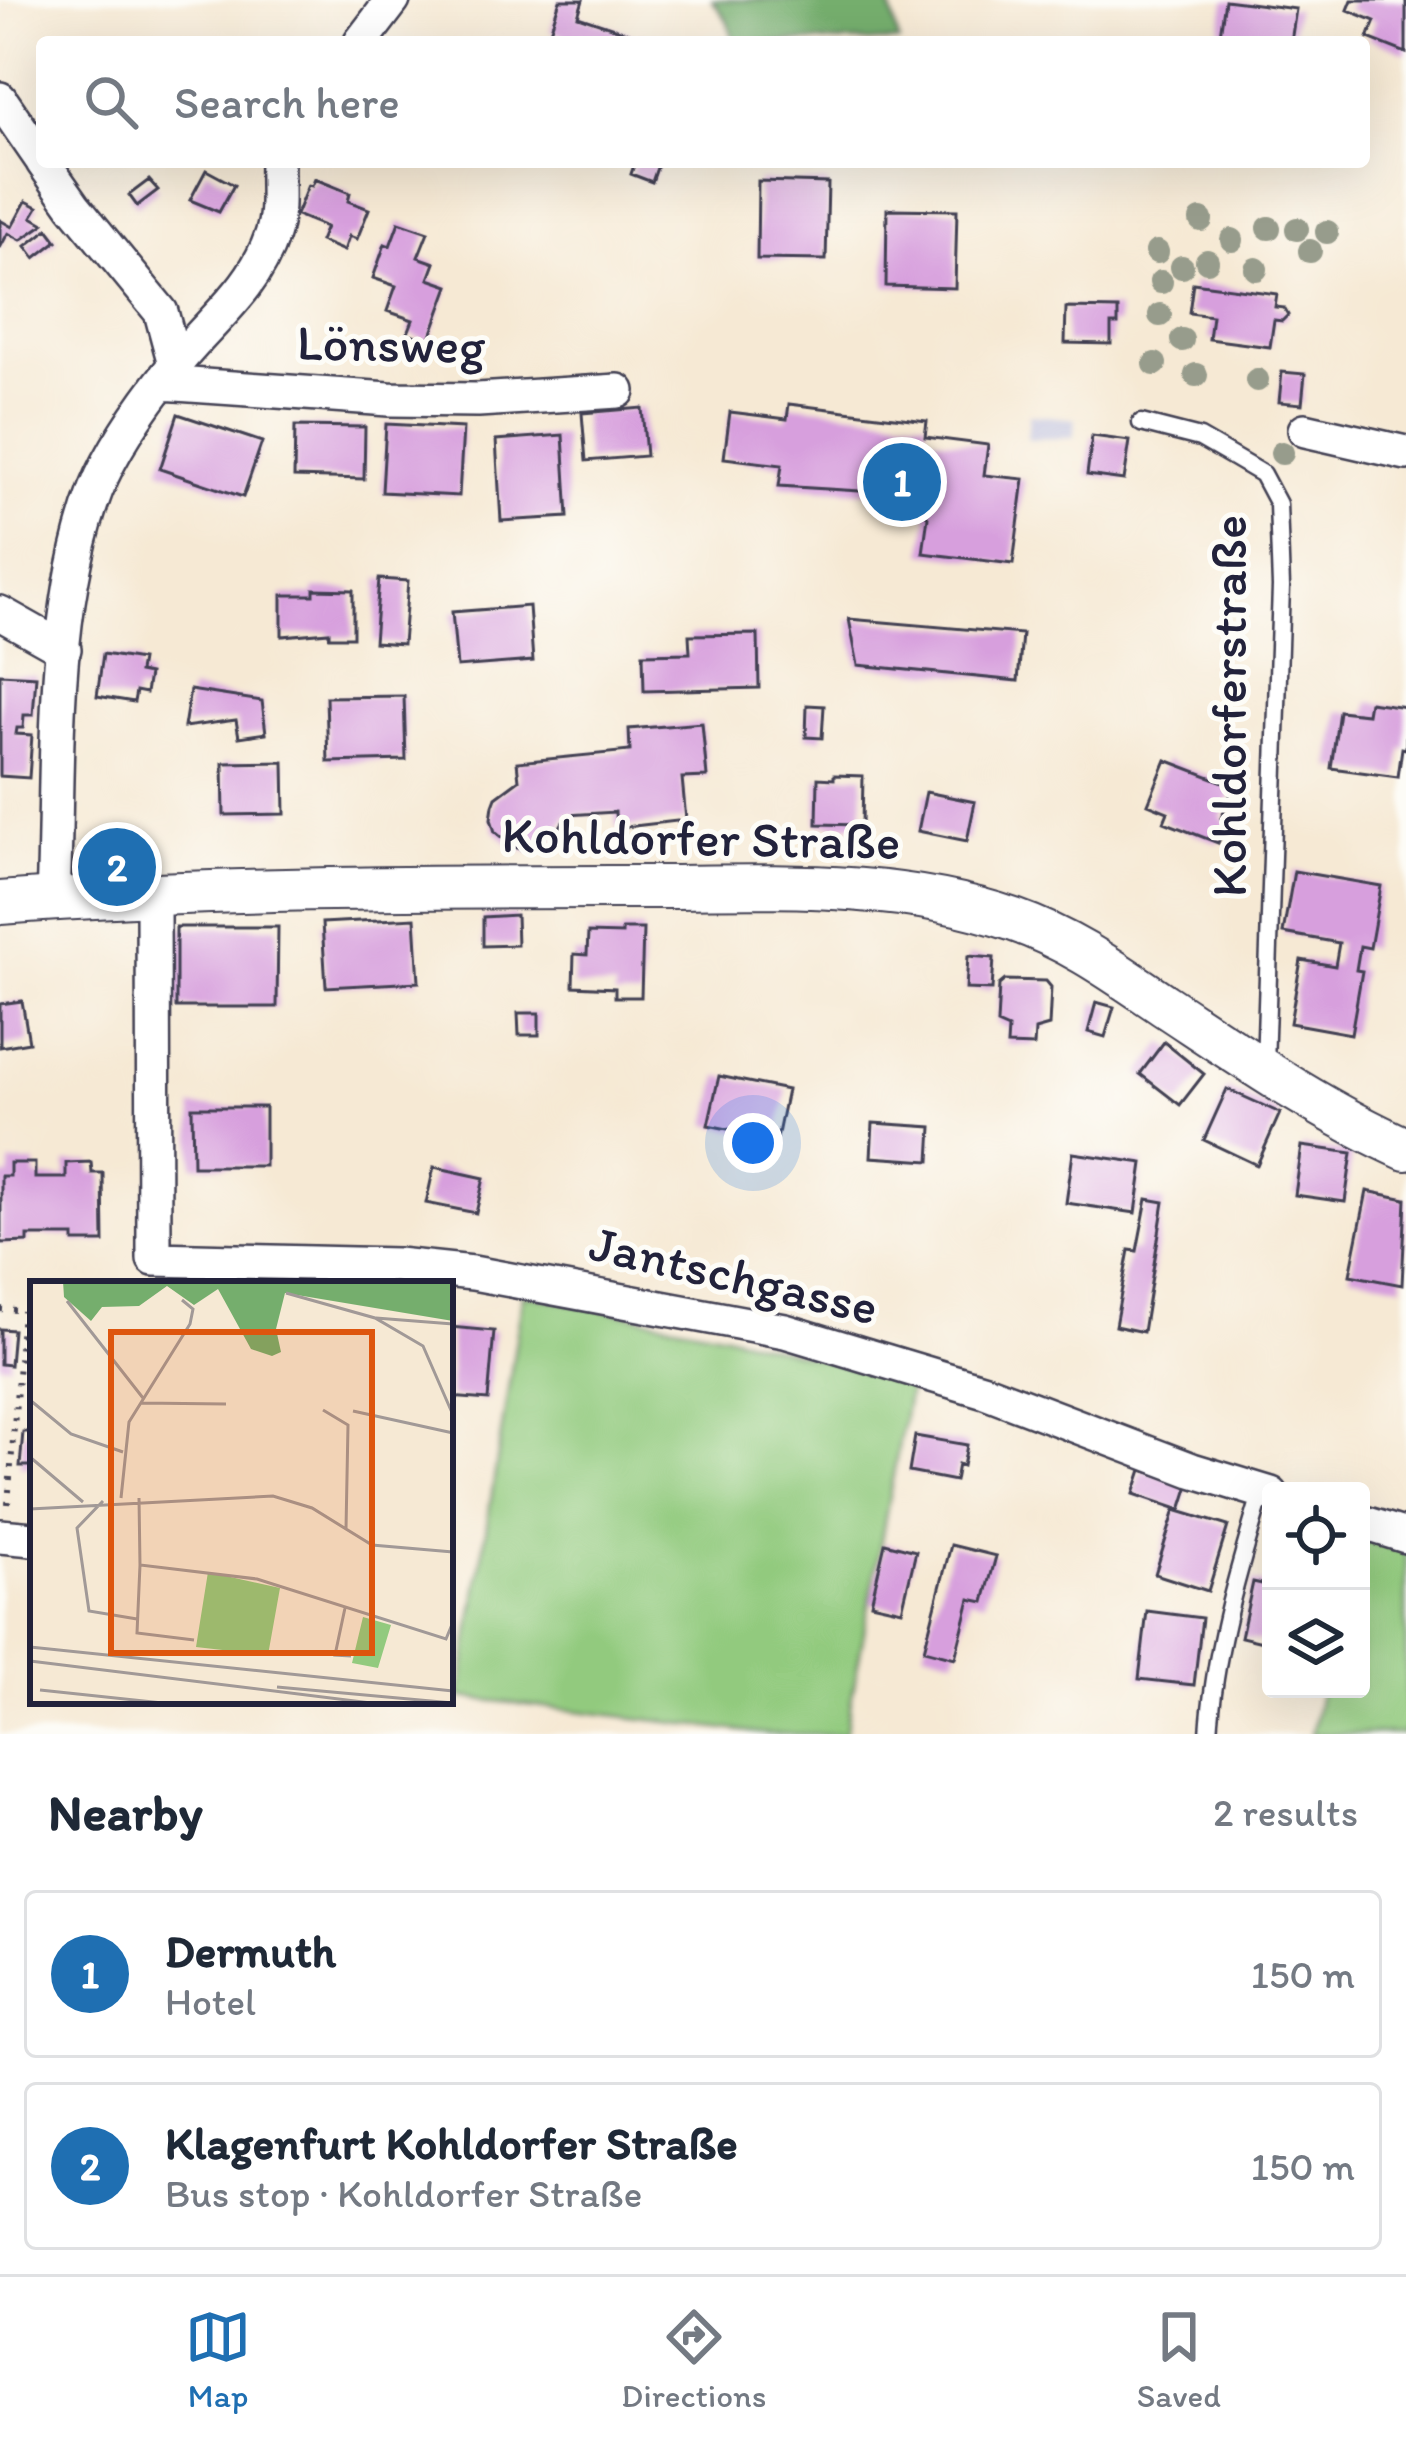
<!DOCTYPE html>
<meta charset="utf-8">
<style>
body{margin:0;font-family:Itim,sans-serif;background:#f2f2f3;color:#1f2937}
.controls{position:absolute;right:36px;bottom:36px;display:grid;overflow:hidden;border-radius:12px;box-shadow:0 12px 48px #0002}
.controls button{width:108px;height:108px;display:grid;place-items:center;padding:0;border:0;border-bottom:3px solid #e0e1e3;background:#fff;color:#1f2937;font:60px sans-serif}
.you{position:absolute;left:753px;top:1143px;width:42px;height:42px;margin:-30px;border:9px solid #fff;border-radius:50%;background:#1a73e8;box-shadow:0 0 0 18px #1a73e833}
.badge{display:grid;place-items:center;width:78px;height:78px;border-radius:50%;background:#1f6fb2;color:#fff;font-size:39px;font-weight:700}
.pin{position:absolute;translate:-50% -50%;border:6px solid #fff;box-shadow:0 3px 12px #0006}
.list{margin:0;padding:0;list-style:none}
h2{display:flex;justify-content:space-between;align-items:center;height:156px;margin:0;padding:0 48px;font-size:51px}
h2 small{font-size:39px;font-weight:400;color:#747a83}
.list li{display:grid;grid-template-columns:78px 1fr auto;gap:36px;align-items:center;box-sizing:border-box;height:168px;margin:0 24px 24px;padding:0 24px;border:3px solid #e0e1e3;border-radius:12px}
.list b{display:block;font-size:45px;white-space:nowrap}
.list p{margin:0;font-size:39px;white-space:nowrap;color:#747a83}
.list em{font-size:39px;font-style:normal;color:#747a83}
.icon{flex:none;width:66px;height:66px;fill:none;stroke:currentColor;stroke-width:2;stroke-linecap:round;stroke-linejoin:round}
.map{position:relative;flex:none;width:1406px;height:1734px;overflow:hidden}
.search{position:absolute;background:#fff;box-shadow:0 12px 48px #0002;left:36px;right:36px;top:36px;height:132px;display:flex;align-items:center;gap:30px;box-sizing:border-box;padding:0 42px;border-radius:12px;color:#747a83;font-size:45px}
.sheet{height:540px;background:#fff}
nav{display:flex;justify-content:space-around;align-items:center;box-sizing:border-box;height:168px;border-top:3px solid #e0e1e3;background:#fff;font-size:33px;color:#747a83}
nav a{display:grid;justify-items:center;gap:6px}
nav .on{color:#1f6fb2}
.map>svg:first-child{display:block}
.industrial{fill:#c1c2dd}
.green{fill:#92ca7e;stroke:#5a765c;stroke-width:3}
.forest{fill:#75ae6d;stroke:#4c6854;stroke-width:3}
.building{fill:#d79fdd}
.lines{fill:none;stroke-linecap:round;stroke-linejoin:round}
.service-casing{stroke:#424052;stroke-width:21}
.minor-casing{stroke:#424052;stroke-width:38}
.tertiary-casing{stroke:#424052;stroke-width:46}
.path{stroke:#424052;stroke-width:6;stroke-dasharray:3 9;stroke-linecap:butt}
.service{stroke:#fff;stroke-width:16}
.minor{stroke:#fff;stroke-width:33}
.tertiary{stroke:#fff;stroke-width:42}
.tree{fill:#979c8c}
.labels{text-anchor:middle;dominant-baseline:central;stroke-width:10;stroke-linejoin:round;paint-order:stroke}
.street-label{font-size:51px;fill:#22223b;stroke:#fdfcf7}
.inset-road{fill:none;stroke:#a19997;stroke-width:3}
.view{fill:#de560e;fill-opacity:0.15;stroke:#de560e;stroke-width:6}
.inset-edge{fill:none;stroke:#22223b;stroke-width:6}
</style>
<div class="map">
<svg width="1406" height="1734" viewBox="0 0 1406 1734">
<rect width="100%" height="100%" fill="#fdfcf7"/>
<filter id="ink" filterUnits="userSpaceOnUse"><feTurbulence type="fractalNoise" baseFrequency=".00833" numOctaves="2"/><feDisplacementMap in="SourceGraphic" scale="24" xChannelSelector="R" yChannelSelector="G"/><feConvolveMatrix kernelMatrix="1 2 1 2 8 2 1 2 1" color-interpolation-filters="sRGB"/></filter>
<filter id="wash" filterUnits="userSpaceOnUse"><feTurbulence type="fractalNoise" baseFrequency=".004" numOctaves="4" result="noise"/><feDisplacementMap in="SourceGraphic" scale="48" xChannelSelector="R" yChannelSelector="G"/><feGaussianBlur stdDeviation="2.7" result="paint"/><feColorMatrix in="noise" values="0 0 0 0 0 0 0 0 0 0 0 0 0 0 0 0 0 1.4 0 .05"/><feComposite in="paint" operator="in"/></filter>
<g filter="url(#wash)">
<rect width="100%" height="100%" fill="#f6e9d4"/>
<path class="industrial" d="M 1029,414 L 1076,419 L 1073,438 L 1027,439 Z"/>
<path class="green" d="M 523,1294 L 726,1334 L 910,1384 L 845,1734 L 767,1734 L 460,1697 Z
M 1361,1539 L 1406,1551 L 1406,1734 L 1311,1734 L 1321,1689 L 1361,1689 Z"/>
<path class="forest" d="M 712,0 L 889,0 L 899,42 L 735,42 L 727,20 Z"/>
<g id="blocks">
<path class="building" d="M 560,0 L 583,0 L 578,16 L 632,34 L 630,42 L 570,42 L 571,38 L 550,31 Z
M 1225,0 L 1296,9 L 1291,42 L 1219,42 Z
M 1352,0 L 1406,0 L 1406,53 L 1368,38 L 1375,21 L 1348,10 Z
M 635,162 L 659,162 L 652,182 L 631,174 Z
M 206,170 L 234,185 L 219,212 L 190,200 Z
M 315,179 L 350,193 L 348,201 L 369,209 L 357,239 L 349,236 L 344,251 L 320,241 L 326,227 L 296,215 L 308,185 L 312,186 Z
M 149,180 L 158,190 L 137,206 L 129,195 Z
M 758,181 L 828,183 L 826,260 L 757,259 Z
M 26,201 L 38,207 L 32,217 L 44,224 L 21,240 L 8,233 L 0,248 L 0,220 L 12,227 Z
M 887,209 L 957,210 L 955,288 L 886,286 Z
M 399,222 L 428,232 L 418,257 L 435,263 L 429,279 L 449,286 L 429,341 L 408,333 L 413,320 L 387,311 L 396,286 L 373,278 L 385,244 L 390,246 Z
M 48,229 L 57,241 L 35,258 L 26,246 Z
M 1193,283 L 1277,294 L 1275,307 L 1284,308 L 1288,315 L 1282,321 L 1274,320 L 1270,347 L 1209,339 L 1212,316 L 1189,313 Z
M 1066,308 L 1118,309 L 1118,324 L 1111,324 L 1111,344 L 1065,343 Z
M 1282,372 L 1305,374 L 1302,404 L 1279,402 Z
M 789,404 L 927,421 L 925,437 L 988,445 L 984,475 L 1024,479 L 1013,564 L 923,553 L 928,517 L 909,494 L 779,486 L 782,465 L 724,458 L 730,412 L 787,419 Z
M 642,408 L 646,456 L 586,461 L 582,413 Z
M 178,414 L 262,442 L 243,497 L 160,469 Z
M 386,424 L 463,428 L 459,496 L 382,492 Z
M 295,426 L 365,427 L 364,479 L 294,477 Z
M 563,435 L 568,517 L 501,521 L 496,440 Z
M 1092,436 L 1130,441 L 1124,480 L 1087,475 Z
M 379,579 L 408,581 L 403,644 L 374,642 Z
M 314,589 L 353,590 L 353,637 L 329,637 L 329,632 L 282,636 L 282,595 L 314,595 Z
M 529,606 L 533,661 L 457,667 L 452,612 Z
M 849,619 L 1022,634 L 1018,681 L 858,665 Z
M 758,634 L 759,688 L 644,691 L 643,654 L 690,653 L 689,635 Z
M 103,654 L 141,660 L 139,672 L 149,674 L 146,693 L 136,691 L 134,702 L 97,696 Z
M 0,674 L 36,676 L 33,715 L 24,715 L 23,728 L 17,728 L 16,734 L 32,735 L 29,778 L 0,776 Z
M 190,690 L 262,701 L 266,733 L 239,737 L 236,720 L 184,727 Z
M 404,696 L 406,760 L 328,762 L 326,697 Z
M 1369,702 L 1406,707 L 1406,749 L 1402,748 L 1398,777 L 1331,768 L 1339,711 L 1367,714 Z
M 807,705 L 824,706 L 822,738 L 806,737 Z
M 702,723 L 707,777 L 682,778 L 686,820 L 616,828 L 615,812 L 567,815 L 550,844 L 529,852 L 513,847 L 495,832 L 491,819 L 493,805 L 496,797 L 519,780 L 517,762 L 630,751 L 629,729 Z
M 1166,760 L 1234,786 L 1221,818 L 1227,821 L 1218,843 L 1164,822 L 1168,812 L 1148,804 Z
M 284,762 L 285,814 L 224,815 L 223,763 Z
M 834,775 L 863,776 L 862,825 L 817,824 L 818,778 L 834,779 Z
M 926,792 L 975,802 L 967,841 L 918,831 Z
M 1294,871 L 1381,886 L 1370,948 L 1360,946 L 1356,970 L 1362,971 L 1351,1034 L 1290,1023 L 1301,960 L 1335,966 L 1339,943 L 1283,933 Z
M 516,915 L 517,945 L 483,946 L 483,917 Z
M 415,918 L 419,982 L 326,987 L 322,923 Z
M 176,927 L 278,927 L 277,1007 L 176,1007 Z
M 622,929 L 643,929 L 641,997 L 615,997 L 615,988 L 573,986 L 574,954 L 587,955 L 588,933 L 622,934 Z
M 968,956 L 994,958 L 992,990 L 966,989 Z
M 1005,980 L 1046,981 L 1051,987 L 1049,1026 L 1035,1030 L 1034,1046 L 1007,1045 L 1008,1029 L 997,1024 L 999,985 Z
M 22,1001 L 29,1042 L 0,1047 L 0,1004 Z
M 1096,1002 L 1114,1007 L 1105,1037 L 1088,1032 Z
M 518,1013 L 539,1013 L 539,1035 L 519,1035 Z
M 1164,1042 L 1204,1074 L 1180,1105 L 1140,1074 Z
M 719,1076 L 787,1090 L 777,1139 L 708,1125 Z
M 1227,1089 L 1280,1113 L 1257,1165 L 1204,1140 Z
M 192,1107 L 265,1107 L 265,1166 L 193,1166 Z
M 873,1123 L 932,1127 L 930,1161 L 871,1157 Z
M 1302,1146 L 1352,1153 L 1345,1202 L 1295,1195 Z
M 1073,1153 L 1143,1163 L 1136,1213 L 1066,1203 Z
M 91,1162 L 92,1173 L 103,1173 L 104,1242 L 74,1242 L 74,1236 L 28,1236 L 28,1242 L 1,1243 L 1,1176 L 10,1176 L 10,1163 L 35,1163 L 35,1178 L 66,1178 L 66,1163 Z
M 434,1167 L 484,1178 L 476,1213 L 426,1203 Z
M 1367,1191 L 1406,1199 L 1402,1285 L 1350,1275 Z
M 1147,1199 L 1164,1202 L 1143,1332 L 1115,1326 L 1129,1250 L 1137,1251 Z
M 450,1327 L 494,1331 L 488,1400 L 450,1397 Z
M 0,1329 L 13,1330 L 10,1365 L 0,1364 Z
M 23,1432 L 33,1432 L 33,1466 L 20,1466 Z
M 915,1436 L 967,1445 L 963,1466 L 958,1464 L 955,1481 L 909,1472 Z
M 1142,1470 L 1189,1485 L 1181,1510 L 1134,1494 Z
M 1175,1510 L 1228,1526 L 1208,1591 L 1155,1574 Z
M 885,1543 L 916,1551 L 902,1610 L 871,1603 Z
M 951,1545 L 996,1556 L 984,1602 L 970,1599 L 955,1658 L 924,1650 Z
M 1253,1582 L 1271,1586 L 1271,1644 L 1241,1637 Z
M 1147,1611 L 1202,1618 L 1194,1685 L 1139,1679 Z"/>
</g>
</g>
<g filter="url(#ink)">
<use href="#blocks" fill-opacity="0" stroke="#424052" stroke-width="3"/>
<g class="lines">
<defs>
<path id="service" d="M 1141,423 L 1200,438 L 1233,457 L 1262,474 L 1278,504 L 1281,587 L 1265,1065
M 1209,1734 C 1214,1650 1238,1572 1262,1491"/>
<path id="minor" d="M 361,42 L 393,0
M 0,99 L 42,160
M 43,162 L 74,206 L 161,312 L 175,364
M 162,383 L 389,399 L 478,400 L 618,391
M 1305,430 L 1406,453
M 0,613 L 64,649
M 153,895 L 154,1259 L 397,1265 L 473,1273 L 785,1331 L 985,1391 L 1192,1470 L 1271,1494
M 53,899 C 59,768 49,613 96,490 C 113,447 146,401 174,366 C 209,321 253,292 272,235 C 280,212 276,186 277,162
M 1361,1522 L 1406,1536
M 0,1536 L 33,1539"/>
<path id="tertiary" d="M 0,903 C 205,888 413,887 618,887 C 752,888 887,876 1014,920 C 1071,940 1115,972 1164,1005 C 1243,1057 1319,1110 1406,1149"/>
</defs>
<use href="#service" class="service-casing"/>
<use href="#minor" class="minor-casing"/>
<use href="#tertiary" class="tertiary-casing"/>
<path class="path" d="M 0,1309 L 33,1311
M 8,1504 L 23,1311"/>
<use href="#service" class="service"/>
<use href="#minor" class="minor"/>
<use href="#tertiary" class="tertiary"/>
</g>
<g class="tree">
<circle cx="1201" cy="220" r="12"/>
<circle cx="1269" cy="228" r="12"/>
<circle cx="1297" cy="229" r="12"/>
<circle cx="1327" cy="232" r="12"/>
<circle cx="1232" cy="240" r="12"/>
<circle cx="1310" cy="251" r="12"/>
<circle cx="1157" cy="252" r="12"/>
<circle cx="1207" cy="261" r="12"/>
<circle cx="1182" cy="267" r="12"/>
<circle cx="1256" cy="269" r="12"/>
<circle cx="1161" cy="282" r="12"/>
<circle cx="1160" cy="315" r="12"/>
<circle cx="1182" cy="340" r="12"/>
<circle cx="1155" cy="364" r="12"/>
<circle cx="1196" cy="375" r="12"/>
<circle cx="1257" cy="380" r="12"/>
<circle cx="1282" cy="453" r="12"/>
</g>
</g>
<g class="labels">
<g class="street-label">
<text transform="translate(391 344) rotate(1)">Lönsweg</text>
<text transform="translate(1228 706) rotate(-90)">Kohldorferstraße</text>
<text transform="translate(701 838) rotate(1)">Kohldorfer Straße</text>
<text transform="translate(734 1275) rotate(13)">Jantschgasse</text>
</g>
</g>
<g transform="translate(30 1281)">
<rect width="423" height="423" fill="#f6e9d4"/>
<path d="M 178,291 L 250,307 L 238,374 L 166,366 ZM 333,336 L 361,344 L 348,387 L 322,382 Z" fill="#92ca7e"/>
<path d="M 33,0 L 423,0 L 423,40 L 255,12 L 246,48 L 251,71 L 242,75 L 221,68 L 188,8 L 164,24 L 137,5 L 109,25 L 72,26 L 61,40 L 34,16 Z" fill="#75ae6d"/>
<path class="inset-road" d="M 256,12 L 345,37 L 393,65 L 423,134M 37,20 L 113,117M 346,37 L 423,43M 0,119 L 41,153 L 93,171M 111,122 L 196,123M 293,129 L 318,144 L 316,248M 323,130 L 423,152M 0,176 L 53,221M 91,217 L 99,141 L 160,43 L 163,28 L 152,19M 109,217 L 110,284 L 227,298 L 416,358 L 423,341M 73,220 L 47,247 L 59,330 L 107,338M 0,228 L 243,215 L 282,227 L 342,264 L 423,271M 110,284 L 107,352 L 164,359M 315,327 L 305,374 L 321,375M 0,366 L 423,410M 0,380 L 349,423M 247,406 L 423,422M 10,409 L 142,423"/>
<path class="view" d="M 81,51 L 342,51 L 342,372 L 81,372 Z"/>
<rect width="423" height="423" class="inset-edge"/>
</g>
</svg>
<div class="controls">
<button><svg class="icon" aria-label="locate" viewBox="0 0 24 24"><circle cx="12" cy="12" r="6"/><path d="M12 2v4M12 18v4M2 12h4M18 12h4"/></svg></button>
<button><svg class="icon" aria-label="layers" viewBox="0 0 24 24"><path d="M12 4l9 5-9 5-9-5zM3 14l9 5 9-5"/></svg></button>
</div>
<div class="you"></div>
<div class="pin badge" style="left:902px;top:482px">1</div>
<div class="pin badge" style="left:117px;top:867px">2</div>
<div class="search"><svg class="icon" aria-label="search" viewBox="0 0 24 24"><circle cx="10" cy="10" r="6"/><path d="M15 15l6 6"/></svg>Search here</div>
</div>
<section class="sheet">
<h2>Nearby<small>2 results</small></h2>
<ul class="list">
<li><span class="badge">1</span><div><b>Dermuth</b><p>Hotel</p></div><em>150 m</em></li>
<li><span class="badge">2</span><div><b>Klagenfurt Kohldorfer Straße</b><p>Bus stop · Kohldorfer Straße</p></div><em>150 m</em></li>
</ul>
</section>
<nav>
<a class="on"><svg class="icon" aria-label="map" viewBox="0 0 24 24"><path d="M3 6l6-2 6 2 6-2v14l-6 2-6-2-6 2zM9 4v14M15 6v14"/></svg>Map</a>
<a><svg class="icon" aria-label="directions" viewBox="0 0 24 24"><path d="M12 3l9 9-9 9-9-9zM9 14v-3h6M13 9l2 2-2 2"/></svg>Directions</a>
<a><svg class="icon" aria-label="saved" viewBox="0 0 24 24"><path d="M7 4h10v16l-5-4-5 4z"/></svg>Saved</a>
</nav>
